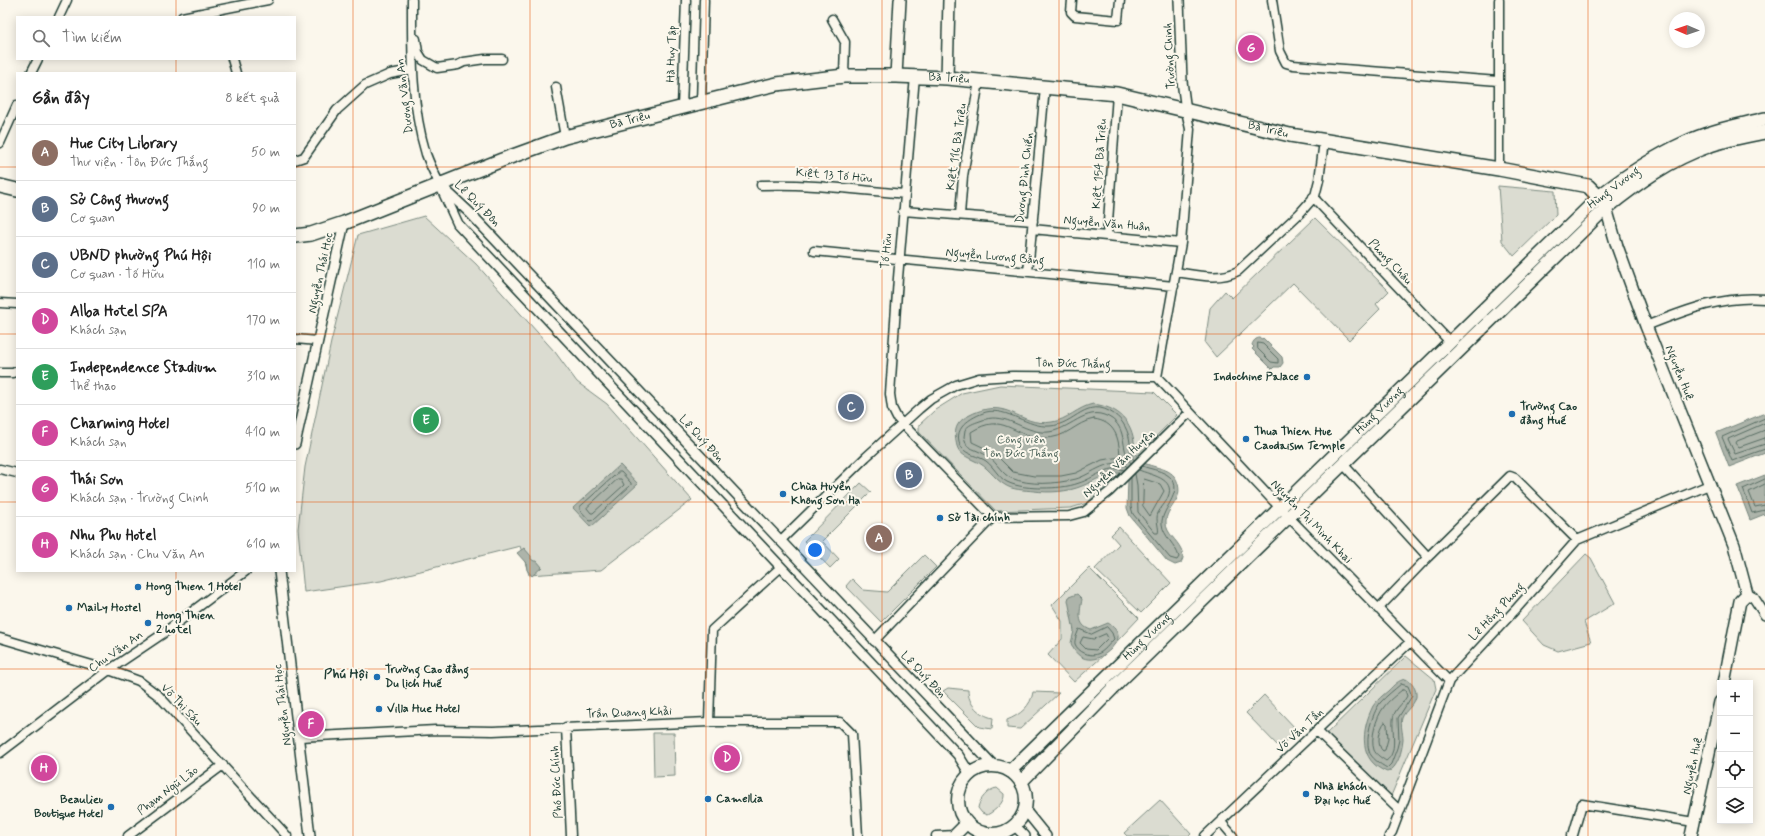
<!DOCTYPE html>
<html lang="vi">
<meta charset="utf-8">
<style>
body{margin:0;font-family:Mynerve,sans-serif;background:#f2f2f2;color:#222}
.controls{position:absolute;right:12px;bottom:12px;display:grid;overflow:hidden;border-radius:0px;box-shadow:0 2px 10px #0003}
.controls button{width:36px;height:36px;display:grid;place-items:center;padding:0;border:0;border-bottom:1px solid #e0e0e0;background:#fff;color:#222;font:20px sans-serif}
.compass{position:absolute;left:1669px;top:12px;width:36px;height:36px;border-radius:50%;background:#fff;box-shadow:0 2px 10px #0003;rotate:272deg}
.you{position:absolute;left:815px;top:550px;width:14px;height:14px;margin:-10px;border:3px solid #fff;border-radius:50%;background:#1a73e8;box-shadow:0 0 0 6px #1a73e833}
.badge{display:grid;place-items:center;width:26px;height:26px;border-radius:50%;background:#d93025;color:#fff;font-size:13px;font-weight:700}
.pin{position:absolute;translate:-50% -50%;border:2px solid #fff;box-shadow:0 1px 4px #0006}
.list{margin:0;padding:0;list-style:none}
h2{display:flex;justify-content:space-between;align-items:center;height:52px;margin:0;padding:0 16px;font-size:17px}
h2 small{font-size:13px;font-weight:400;color:#767676}
.list li{display:grid;grid-template-columns:26px 1fr auto;gap:12px;align-items:center;box-sizing:border-box;height:56px;padding:0 16px;border-top:1px solid #e0e0e0}
.list b{display:block;font-size:15px;white-space:nowrap}
.list p{margin:0;font-size:13px;white-space:nowrap;color:#767676}
.list em{font-size:13px;font-style:normal;color:#767676}
.icon{flex:none;width:22px;height:22px;fill:none;stroke:currentColor;stroke-width:2;stroke-linecap:round;stroke-linejoin:round}
.map{position:relative;flex:none;width:1765px;height:836px;overflow:hidden}
.search{position:absolute;background:#fff;box-shadow:0 2px 10px #0003;left:16px;top:16px;width:280px;height:44px;display:flex;align-items:center;gap:10px;box-sizing:border-box;padding:0 14px;border-radius:0px;color:#767676;font-size:15px}
.panel{position:absolute;background:#fff;box-shadow:0 2px 10px #0003;left:16px;top:72px;width:280px;height:500px;border-radius:0px}
.map>svg:first-child{display:block}
.green{fill:#dbdcd1;stroke:#7d8c82}
.water{fill:#adb4aa;stroke:#74847b}
.lines{fill:none;stroke-linecap:round;stroke-linejoin:round}
.shore{stroke:#586d63;stroke-width:1}
.minor-casing{stroke:#1f3d34;stroke-width:11}
.tertiary-casing{stroke:#1f3d34;stroke-width:12}
.secondary-casing{stroke:#1f3d34;stroke-width:14}
.primary-casing{stroke:#1f3d34;stroke-width:15}
.trunk-casing{stroke:#1f3d34;stroke-width:16}
.minor{stroke:#fbf7ec;stroke-width:8}
.tertiary{stroke:#fbf7ec;stroke-width:9}
.secondary{stroke:#fbf7ec;stroke-width:11}
.primary{stroke:#fbf7ec;stroke-width:12}
.trunk{stroke:#fbf7ec;stroke-width:13}
.grid{fill:none;stroke:#e8590c;stroke-width:1;stroke-opacity:0.55}
.poi-dot{fill:#1f6fb2;stroke:#fbf7ec;stroke-width:1.5}
.labels{text-anchor:middle;dominant-baseline:central;stroke-width:4;stroke-linejoin:round;paint-order:stroke}
.street-label{font-size:12px;fill:#1f3d34;stroke:#fbf7ec}
.poi-label{font-size:12px;font-weight:bold;fill:#1f3d34;stroke:#fbf7ec;text-anchor:start}
.park-label{font-size:12px;fill:#455d53;stroke:#fbf7ec}
.quarter-label{font-size:14px;font-weight:bold;fill:#1f3d34;stroke:#fbf7ec}
</style>
<div class="map">
<svg width="1765" height="836" viewBox="0 0 1765 836">
<rect width="100%" height="100%" fill="#fbf7ec"/>
<filter id="ink" filterUnits="userSpaceOnUse"><feTurbulence type="fractalNoise" baseFrequency=".025" numOctaves="2"/><feDisplacementMap in="SourceGraphic" scale="8" xChannelSelector="R" yChannelSelector="G"/><feConvolveMatrix kernelMatrix="1 2 1 2 8 2 1 2 1" color-interpolation-filters="sRGB"/></filter>
<g filter="url(#ink)">
<path class="green" d="M 1498,186 L 1555,191 L 1556,215 L 1514,256 L 1502,241 Z
M 424,216 L 476,264 L 555,352 L 577,382 L 607,404 L 692,500 L 601,570 L 529,575 L 520,546 L 381,581 L 304,592 L 298,529 L 305,467 L 331,342 L 358,235 Z
M 1315,218 L 1389,291 L 1376,304 L 1380,309 L 1349,340 L 1293,283 L 1216,357 L 1205,343 L 1210,308 L 1225,291 L 1232,298 Z
M 1000,385 L 1154,392 L 1177,415 L 1119,474 L 1087,503 L 1071,508 L 996,511 L 919,432 L 919,425 L 935,410 L 962,393 Z
M 861,483 L 871,492 L 822,541 L 839,559 L 830,568 L 804,541 Z
M 1119,527 L 1171,583 L 1141,613 L 1095,569 L 1119,544 L 1111,535 Z
M 1586,554 L 1591,558 L 1615,603 L 1584,622 L 1591,642 L 1558,651 L 1544,645 L 1522,621 Z
M 924,555 L 936,567 L 881,622 L 846,586 L 852,579 L 863,590 L 887,592 Z
M 1089,568 L 1139,618 L 1104,655 L 1074,682 L 1048,655 L 1062,639 L 1062,621 L 1052,605 Z
M 1406,656 L 1434,679 L 1436,689 L 1391,796 L 1388,795 L 1325,735 Z
M 948,688 L 968,690 C 968,704 979,715 993,718 L 992,729 L 979,727 L 943,691 Z
M 1033,692 L 1059,693 L 1020,729 L 1007,728 L 1007,720 C 1020,715 1031,706 1033,692 Z
M 1264,695 L 1297,730 L 1279,747 L 1246,713 Z
M 653,733 L 674,733 L 675,776 L 654,777 Z
M 997,788 L 1004,794 C 1005,802 995,811 987,815 L 982,813 L 978,808 C 979,800 988,789 997,788 Z
M 1160,800 L 1191,834 L 1189,836 L 1127,836 L 1124,833 Z"/>
<path class="water" d="M 1260,338 L 1262,339 L 1263,338 L 1282,357 L 1283,363 L 1280,367 L 1274,367 L 1272,369 L 1252,349 L 1254,347 L 1252,345 C 1253,341 1256,338 1260,338 Z
M 1093,404 C 1115,407 1130,417 1134,441 C 1135,449 1134,455 1141,461 C 1152,469 1171,466 1177,481 C 1185,501 1165,507 1166,523 C 1166,533 1177,540 1181,549 C 1182,551 1183,555 1183,558 L 1181,563 L 1175,565 L 1167,561 L 1130,516 L 1127,508 L 1128,480 L 1121,473 C 1106,472 1095,481 1082,486 C 1068,492 1049,493 1034,491 C 1025,490 1012,490 1005,485 C 993,478 988,466 975,461 C 967,457 959,454 957,446 C 954,434 954,424 966,417 C 1009,393 1017,428 1052,422 C 1067,420 1078,407 1093,404 Z
M 1765,413 L 1765,453 L 1729,467 L 1716,433 Z
M 620,465 L 638,484 L 591,527 L 573,508 Z
M 1765,475 L 1765,514 L 1750,520 L 1737,486 Z
M 524,548 L 531,556 L 531,559 L 534,561 L 537,561 L 542,567 L 532,576 L 527,570 L 526,563 L 517,553 Z
M 1077,594 L 1082,599 C 1080,612 1076,625 1091,630 L 1108,623 C 1113,626 1119,632 1118,638 C 1117,642 1113,646 1111,649 C 1097,663 1078,664 1071,643 L 1074,631 L 1068,600 L 1069,597 Z
M 1406,679 C 1412,683 1417,689 1416,697 C 1414,706 1405,710 1402,718 C 1400,725 1403,733 1403,740 C 1402,750 1398,769 1387,772 C 1358,761 1361,730 1373,706 C 1377,700 1383,695 1388,691 C 1394,685 1398,680 1406,679 Z"/>
<g class="lines">
<path class="shore" d="M 1258,343 L 1263,344 L 1278,359 L 1278,363 L 1271,362 L 1258,349 Z
M 1765,418 L 1722,437 L 1732,461 L 1765,449
M 1094,419 C 1115,422 1119,437 1120,457 L 1102,460 L 1076,473 L 1061,476 L 1034,476 L 1013,472 L 993,452 L 972,442 L 971,432 C 1004,411 1012,437 1043,438 C 1067,439 1075,422 1094,419 Z
M 1765,423 L 1728,439 L 1735,454 L 1765,444
M 1765,430 L 1737,441 L 1736,443 L 1739,447 L 1765,438
M 1128,467 C 1111,455 1091,475 1076,479 C 1056,484 1030,486 1011,478 C 1002,474 997,463 989,457 C 982,452 974,450 967,446 L 964,437 L 965,430 C 968,425 974,423 980,421 C 1004,411 1018,429 1041,432 C 1066,435 1082,407 1104,415 C 1130,424 1119,450 1131,463
M 1124,470 C 1108,464 1093,479 1079,483 C 1068,487 1055,488 1043,488 C 1032,488 1017,487 1007,482 C 998,477 994,467 986,461 C 979,456 967,455 962,448 C 950,429 971,417 986,412 C 1007,407 1028,428 1050,426 C 1075,425 1086,395 1114,414 C 1123,420 1129,432 1130,443 C 1131,449 1130,455 1134,460
M 619,472 L 621,472 L 631,483 L 631,485 L 593,520 L 590,521 L 580,510 L 580,507 Z
M 1135,474 L 1137,485 L 1138,512 L 1155,533 L 1158,533 C 1160,529 1155,520 1158,513 C 1161,507 1166,503 1168,497 C 1176,478 1150,475 1139,470
M 1131,478 L 1131,507 L 1133,514 L 1170,558 L 1177,560 L 1179,557 C 1176,545 1163,536 1162,524 C 1160,509 1189,488 1166,474 C 1159,470 1150,469 1142,466
M 618,479 L 621,479 L 624,485 L 593,513 L 591,513 L 587,508 Z
M 1144,479 L 1160,484 L 1164,491 L 1150,516 L 1143,506 Z
M 1765,479 L 1743,489 L 1752,513 L 1765,510
M 1765,484 L 1749,492 L 1755,507 L 1765,505
M 1107,627 L 1112,633 L 1114,639 C 1109,644 1104,652 1097,654 C 1090,657 1078,652 1075,644 C 1074,640 1078,632 1079,629 L 1091,634 Z
M 1106,634 L 1108,638 L 1096,650 L 1086,649 L 1080,643 L 1083,637 L 1093,639 Z
M 1401,684 L 1408,686 L 1412,696 L 1398,718 L 1399,740 L 1397,748 L 1391,764 L 1387,768 C 1380,764 1371,758 1369,751 C 1365,738 1372,714 1380,703 C 1386,696 1394,690 1401,684 Z
M 1402,690 L 1405,690 L 1407,696 C 1403,704 1393,710 1393,720 C 1392,732 1398,753 1386,761 C 1382,758 1376,755 1374,750 C 1370,739 1376,717 1384,707 C 1388,701 1396,695 1402,690 Z
M 1385,722 L 1387,724 L 1388,739 L 1385,750 L 1383,751 C 1376,746 1379,728 1385,722 Z"/>
<defs>
<path id="minor" d="M 412,0 C 412,52 411,105 426,154 C 430,165 435,175 440,185
M 1072,0 L 1071,12 L 1075,16 L 1118,20 L 1120,0
M 1272,0 L 1280,51 L 1286,63 L 1293,65 L 1498,81
M 59,17 L 67,0
M 182,17 L 268,0
M 832,19 L 845,42 L 844,76
M 416,39 L 418,52 L 423,60 L 437,68 L 458,65 L 464,62 L 485,59 L 502,59
M 232,59 L 236,73
M 31,73 L 38,59
M 915,76 L 898,278 L 890,394 L 892,408 L 897,418 L 993,517 L 1069,516 L 1084,512 L 1109,492 L 1190,412
M 556,87 L 565,137
M 701,103 L 704,0
M 682,108 L 686,0
M 0,143 L 17,105
M 295,160 L 304,157 L 337,110 L 365,85 L 390,74 L 412,70
M 1499,169 L 1499,0
M 761,185 C 809,183 857,190 905,194
M 1313,197 L 1450,342
M 903,211 L 1033,221
M 960,215 L 963,176 L 979,81
M 1032,229 L 1181,243
M 1107,236 L 1117,94
M 814,251 L 1174,286
M 1028,272 L 1045,87
M 1176,272 C 1196,275 1219,281 1238,271 L 1300,213 L 1315,196 L 1319,180 L 1324,141
M 0,303 L 17,304
M 1646,326 C 1684,311 1723,295 1765,299
M 295,339 L 318,341
M 0,373 L 13,373 L 17,371
M 1157,377 L 1280,508 L 1449,681
M 1157,377 L 1181,243 L 1190,129 L 1186,111
M 1343,464 L 1428,557
M 0,469 L 17,473
M 780,541 L 866,457 L 919,409 L 931,399 L 956,385 L 979,378 L 1012,376 L 1157,377
M 1378,609 L 1428,557 L 1510,476 L 1515,478 L 1577,540
M 0,638 L 109,670 L 139,681 L 159,696 L 287,836
M 874,641 L 993,517
M 709,722 L 712,630 L 781,567
M 566,727 L 571,836
M 1317,731 L 1400,811
M 299,737 L 436,730 L 493,731 L 709,722 L 840,722 L 852,734 L 858,836
M 0,753 L 109,670 L 161,635 L 246,571
M 1221,822 L 1233,836
M 128,836 L 223,765
M 936,836 L 955,835
M 1205,836 L 1410,642
M 1389,836 L 1392,832 L 1449,681 L 1517,608 L 1577,540 L 1709,485
M 1571,836 L 1573,835 L 1582,804 L 1694,822"/>
<path id="tertiary" d="M 1179,0 L 1182,81 L 1186,111
M 295,444 L 344,223
M 279,571 L 310,836
M 1747,594 L 1754,598 L 1765,615
M 970,774 L 958,755 L 458,224 L 440,185 L 470,213 L 994,766
M 1025,810 L 1046,836
M 1015,826 L 1025,836"/>
<path id="secondary" d="M 896,76 L 900,0
M 947,78 L 949,0
M 1606,208 L 1617,246 L 1646,326 L 1734,545 L 1747,594 L 1740,601 L 1724,683
M 954,836 L 967,823
M 1691,836 L 1720,702"/>
<g id="primary">
<circle cx="992" cy="800" r="34"/>
<path id="s1" d="M 1010,771 L 1599,197"/>
<path d="M 1021,782 L 1119,682 L 1606,208"/>
</g>
<g id="trunk">
<path d="M 0,186 L 17,190"/>
<path d="M 1599,197 C 1626,176 1654,157 1685,143 C 1710,131 1738,126 1765,119"/>
<path id="s2" d="M 295,236 L 311,234 L 344,223 L 502,160 L 565,137 L 751,90 L 777,84 L 844,76 L 896,76 L 947,78 L 1117,94 L 1290,135 L 1499,169 L 1588,186 L 1599,197 L 1606,208 C 1637,183 1670,159 1708,146 C 1726,139 1746,136 1765,132"/>
</g>
</defs>
<use href="#minor" class="minor-casing"/>
<use href="#tertiary" class="tertiary-casing"/>
<use href="#secondary" class="secondary-casing"/>
<use href="#primary" class="primary-casing"/>
<use href="#trunk" class="trunk-casing"/>
<use href="#minor" class="minor"/>
<use href="#tertiary" class="tertiary"/>
<use href="#secondary" class="secondary"/>
<use href="#primary" class="primary"/>
<use href="#trunk" class="trunk"/>
</g>
</g>
<path class="grid" d="M 176,0 L 176,17M 353,0 L 353,836M 530,0 L 530,836M 706,0 L 706,836M 882,0 L 882,836M 1059,0 L 1059,836M 1236,0 L 1236,836M 1412,0 L 1412,836M 1588,0 L 1588,836M 176,59 L 176,73M 0,167 L 17,167M 295,167 L 1765,167M 0,334 L 17,334M 295,334 L 1765,334M 0,502 L 17,502M 295,502 L 1765,502M 176,571 L 176,836M 0,669 L 1765,669"/>
<g class="poi-dot">
<circle cx="1307" cy="377" r="4"/>
<circle cx="1512" cy="414" r="4"/>
<circle cx="1246" cy="439" r="4"/>
<circle cx="783" cy="494" r="4"/>
<circle cx="940" cy="518" r="4"/>
<circle cx="138" cy="587" r="4"/>
<circle cx="69" cy="608" r="4"/>
<circle cx="148" cy="623" r="4"/>
<circle cx="377" cy="677" r="4"/>
<circle cx="379" cy="709" r="4"/>
<circle cx="1306" cy="794" r="4"/>
<circle cx="708" cy="799" r="4"/>
<circle cx="111" cy="807" r="4"/>
</g>
<g class="labels">
<g class="street-label">
<text transform="translate(672 54) rotate(-88)">Hà Huy Tập</text>
<text transform="translate(1170 56) rotate(-93)">Trường Chinh</text>
<text stroke="none"><textPath href="#s2" startOffset="679">Bà Triệu</textPath></text>
<text transform="translate(405 96) rotate(-97)">Dương Văn An</text>
<text stroke="none"><textPath href="#s2" startOffset="355">Bà Triệu</textPath></text>
<text stroke="none"><textPath href="#s2" startOffset="1003">Bà Triệu</textPath></text>
<text transform="translate(957 147) rotate(-82)">Kiệt 116 Bà Triệu</text>
<text transform="translate(1100 164) rotate(-86)">Kiệt 154 Bà Triệu</text>
<text transform="translate(834 176) rotate(5)">Kiệt 13 Tố Hữu</text>
<text transform="translate(1025 178) rotate(-84)">Dương Đình Chiến</text>
<text transform="translate(1614 188) rotate(-37)">Hùng Vương</text>
<text transform="translate(477 204) rotate(45)">Lê Quý Đôn</text>
<text transform="translate(1107 224) rotate(5)">Nguyễn Văn Huân</text>
<text transform="translate(887 251) rotate(-85)">Tố Hữu</text>
<text transform="translate(995 257) rotate(5)">Nguyễn Lương Bằng</text>
<text transform="translate(1390 262) rotate(47)">Phong Châu</text>
<text transform="translate(321 273) rotate(-78)">Nguyễn Thái Học</text>
<text transform="translate(1073 364) rotate(1)">Tôn Đức Thắng</text>
<text transform="translate(1679 373) rotate(68)">Nguyễn Huệ</text>
<text stroke="none"><textPath href="#s1" startOffset="516">Hùng Vương</textPath></text>
<text transform="translate(701 439) rotate(47)">Lê Quý Đôn</text>
<text transform="translate(1119 464) rotate(-43)">Nguyễn Văn Huyên</text>
<text transform="translate(1311 522) rotate(46)">Nguyễn Thị Minh Khai</text>
<text transform="translate(1497 612) rotate(-47)">Lê Hồng Phong</text>
<text stroke="none"><textPath href="#s1" startOffset="192">Hùng Vương</textPath></text>
<text transform="translate(116 652) rotate(-35)">Chu Văn An</text>
<text transform="translate(923 675) rotate(46)">Lê Quý Đôn</text>
<text transform="translate(181 705) rotate(46)">Võ Thị Sáu</text>
<text transform="translate(283 705) rotate(-97)">Nguyễn Thái Học</text>
<text transform="translate(629 713) rotate(-2)">Trần Quang Khải</text>
<text transform="translate(1300 731) rotate(-43)">Võ Văn Tần</text>
<text transform="translate(1693 766) rotate(-78)">Nguyễn Huệ</text>
<text transform="translate(557 782) rotate(-93)">Phó Đức Chính</text>
<text transform="translate(168 791) rotate(-37)">Phạm Ngũ Lão</text>
</g>
<g class="poi-label">
<text x="1299" y="377" text-anchor="end">Indochine Palace</text>
<text x="1520" y="407">Trường Cao<tspan x="1520" dy="14">đẳng Huế</tspan></text>
<text x="1254" y="432">Thua Thien Hue<tspan x="1254" dy="14">Caodaism Temple</tspan></text>
<text x="791" y="487">Chùa Huyền<tspan x="791" dy="14">Không Sơn Hạ</tspan></text>
<text x="948" y="518">Sở Tài chính</text>
<text x="146" y="587">Hong Thien 1 Hotel</text>
<text x="77" y="608">MaiLy Hostel</text>
<text x="156" y="616">Hong Thien<tspan x="156" dy="14">2 hotel</tspan></text>
<text x="385" y="670">Trường Cao đẳng<tspan x="385" dy="14">Du lịch Huế</tspan></text>
<text x="387" y="709">Villa Hue Hotel</text>
<text x="1314" y="787">Nhà khách<tspan x="1314" dy="14">Đại học Huế</tspan></text>
<text x="716" y="799">Camellia</text>
<text x="103" y="800" text-anchor="end">Beaulieu<tspan x="103" dy="14">Boutique Hotel</tspan></text>
</g>
<g class="park-label">
<text x="1021" y="440">Công viên<tspan x="1021" dy="14">Tôn Đức Thắng</tspan></text>
</g>
<g class="quarter-label">
<text x="346" y="674">Phú Hội</text>
</g>
</g>
</svg>
<div class="controls">
<button>+</button>
<button>−</button>
<button><svg class="icon" aria-label="locate" viewBox="0 0 24 24"><circle cx="12" cy="12" r="6"/><path d="M12 2v4M12 18v4M2 12h4M18 12h4"/></svg></button>
<button><svg class="icon" aria-label="layers" viewBox="0 0 24 24"><path d="M12 4l9 5-9 5-9-5zM3 14l9 5 9-5"/></svg></button>
</div>
<svg class="compass" viewBox="-18 -18 36 36"><path d="M0-13l5 13h-10z" fill="#e53935"/><path d="M0 13l5-13h-10z" fill="#767676"/></svg>
<div class="you"></div>
<div class="pin badge" style="left:879px;top:538px;background:#8d6e63">A</div>
<div class="pin badge" style="left:909px;top:475px;background:#5c6f8a">B</div>
<div class="pin badge" style="left:851px;top:407px;background:#5c6f8a">C</div>
<div class="pin badge" style="left:727px;top:758px;background:#d1479c">D</div>
<div class="pin badge" style="left:426px;top:420px;background:#2e9e5b">E</div>
<div class="pin badge" style="left:311px;top:724px;background:#d1479c">F</div>
<div class="pin badge" style="left:1251px;top:48px;background:#d1479c">G</div>
<div class="pin badge" style="left:44px;top:768px;background:#d1479c">H</div>
<div class="search"><svg class="icon" aria-label="search" viewBox="0 0 24 24"><circle cx="10" cy="10" r="6"/><path d="M15 15l6 6"/></svg>Tìm kiếm</div>
<section class="panel">
<h2>Gần đây<small>8 kết quả</small></h2>
<ul class="list">
<li><span class="badge" style="background:#8d6e63">A</span><div><b>Hue City Library</b><p>Thư viện · Tôn Đức Thắng</p></div><em>50 m</em></li>
<li><span class="badge" style="background:#5c6f8a">B</span><div><b>Sở Công thương</b><p>Cơ quan</p></div><em>90 m</em></li>
<li><span class="badge" style="background:#5c6f8a">C</span><div><b>UBND phường Phú Hội</b><p>Cơ quan · Tố Hữu</p></div><em>110 m</em></li>
<li><span class="badge" style="background:#d1479c">D</span><div><b>Alba Hotel SPA</b><p>Khách sạn</p></div><em>170 m</em></li>
<li><span class="badge" style="background:#2e9e5b">E</span><div><b>Independence Stadium</b><p>Thể thao</p></div><em>310 m</em></li>
<li><span class="badge" style="background:#d1479c">F</span><div><b>Charming Hotel</b><p>Khách sạn</p></div><em>410 m</em></li>
<li><span class="badge" style="background:#d1479c">G</span><div><b>Thái Sơn</b><p>Khách sạn · Trường Chinh</p></div><em>510 m</em></li>
<li><span class="badge" style="background:#d1479c">H</span><div><b>Nhu Phu Hotel</b><p>Khách sạn · Chu Văn An</p></div><em>610 m</em></li>
</ul>
</section>
</div>
